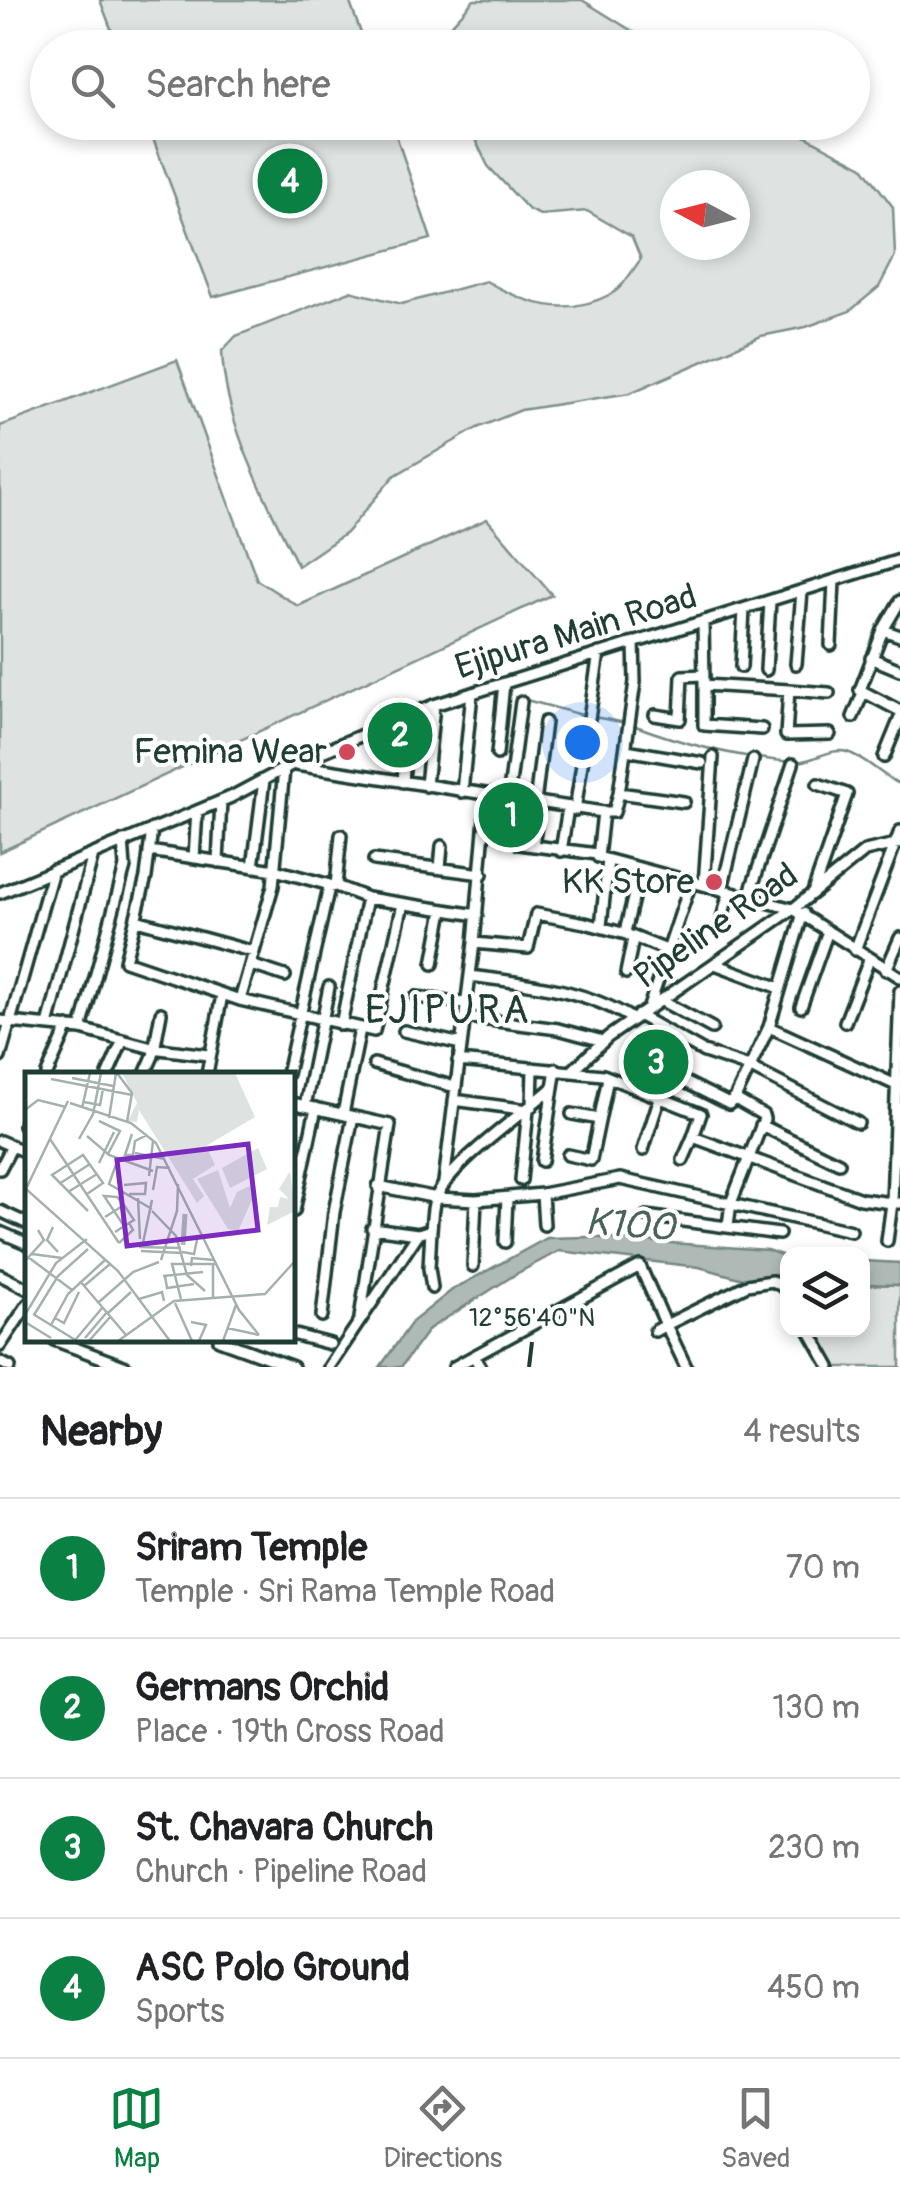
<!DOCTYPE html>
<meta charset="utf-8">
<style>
body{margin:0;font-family:Pangolin,sans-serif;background:#f6f6f6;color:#202124}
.controls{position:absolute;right:30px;bottom:30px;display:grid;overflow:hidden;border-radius:20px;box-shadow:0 5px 15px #0003}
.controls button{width:90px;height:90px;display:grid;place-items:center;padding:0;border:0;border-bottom:2px solid #e0e0e0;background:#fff;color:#202124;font:50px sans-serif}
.compass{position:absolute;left:660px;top:170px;width:90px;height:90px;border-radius:50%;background:#fff;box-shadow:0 5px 15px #0003;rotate:277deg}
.you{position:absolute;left:582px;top:742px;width:35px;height:35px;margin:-25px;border:8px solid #fff;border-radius:50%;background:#1a73e8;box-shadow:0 0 0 15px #1a73e833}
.badge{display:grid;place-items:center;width:65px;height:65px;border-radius:50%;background:#0b8043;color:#fff;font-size:32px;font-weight:700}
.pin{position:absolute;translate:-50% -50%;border:5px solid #fff;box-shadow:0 2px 10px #0006}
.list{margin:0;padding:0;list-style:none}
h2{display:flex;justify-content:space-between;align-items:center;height:130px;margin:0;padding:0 40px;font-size:42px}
h2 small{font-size:32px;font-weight:400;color:#757577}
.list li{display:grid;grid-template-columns:65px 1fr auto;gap:30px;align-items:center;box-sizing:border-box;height:140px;padding:0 40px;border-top:2px solid #e0e0e0}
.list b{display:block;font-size:38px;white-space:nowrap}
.list p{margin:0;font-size:32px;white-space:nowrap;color:#757577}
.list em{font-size:32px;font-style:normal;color:#757577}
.icon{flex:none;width:55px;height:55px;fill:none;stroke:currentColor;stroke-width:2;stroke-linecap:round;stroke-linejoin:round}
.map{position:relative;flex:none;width:900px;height:1367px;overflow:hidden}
.search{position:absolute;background:#fff;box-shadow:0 5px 15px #0003;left:30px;right:30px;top:30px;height:110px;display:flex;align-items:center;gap:25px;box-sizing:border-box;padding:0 35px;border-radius:55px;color:#757577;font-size:38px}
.sheet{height:690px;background:#fff}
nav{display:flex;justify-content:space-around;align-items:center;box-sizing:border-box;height:140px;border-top:2px solid #e0e0e0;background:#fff;font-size:28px;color:#757577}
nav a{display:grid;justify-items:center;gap:5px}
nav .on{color:#0b8043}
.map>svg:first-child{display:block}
.green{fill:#dee3e2;stroke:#7e908b;stroke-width:2.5;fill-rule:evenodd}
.water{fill:#afbab7;stroke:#758883;stroke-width:2.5}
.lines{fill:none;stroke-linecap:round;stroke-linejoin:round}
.stream{stroke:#758883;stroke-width:2.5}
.minor-casing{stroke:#1f3d34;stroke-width:16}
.minor{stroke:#fff;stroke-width:9}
.ticks{fill:none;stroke:#1f3d34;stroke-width:4}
.poi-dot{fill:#d1495b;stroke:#fff;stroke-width:4}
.labels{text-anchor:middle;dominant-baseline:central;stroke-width:8;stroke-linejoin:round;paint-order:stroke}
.street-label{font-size:35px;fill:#1f3d34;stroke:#fff}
.poi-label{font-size:35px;fill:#1f3d34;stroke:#fff;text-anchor:end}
.water-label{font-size:38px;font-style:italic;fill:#4a625b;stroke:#fff}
.quarter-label{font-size:40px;letter-spacing:2.5px;fill:#1f3d34;stroke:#fff}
.inset-river{fill:none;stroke:#afbab7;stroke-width:5}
.inset-road{fill:none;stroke:#a5b1ae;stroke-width:2.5}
.view{fill:#7b2cbf;fill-opacity:0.15;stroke:#7b2cbf;stroke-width:5}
.inset-edge{fill:none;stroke:#1f3d34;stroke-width:5}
.ticks-label{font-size:25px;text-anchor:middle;fill:#1f3d34;stroke:#fff;stroke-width:8;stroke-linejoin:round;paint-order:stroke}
</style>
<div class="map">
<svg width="900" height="1367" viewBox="0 0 900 1367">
<rect width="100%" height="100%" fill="#fff"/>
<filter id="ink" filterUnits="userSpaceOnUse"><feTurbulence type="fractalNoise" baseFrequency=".01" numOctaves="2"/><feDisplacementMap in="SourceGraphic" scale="20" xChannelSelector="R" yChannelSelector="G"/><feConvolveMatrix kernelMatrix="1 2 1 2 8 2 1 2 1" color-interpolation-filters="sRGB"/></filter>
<g filter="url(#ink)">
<path class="green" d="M 100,0 L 349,0 L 366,47 L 118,47 Z
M 474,0 L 582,0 L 658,47 L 439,47 L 438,40 Z
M 147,123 L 392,123 L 431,239 L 213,297 Z
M 467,123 L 780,123 L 863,167 L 893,207 L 895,256 L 879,287 L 850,311 L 806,327 L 761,336 L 630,393 L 521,410 L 477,428 L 394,476 L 346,533 L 298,566 C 266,499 225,426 222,351 L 236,336 L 350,291 L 402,304 L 486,281 C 526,304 566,318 611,294 C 623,288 633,269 641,259 L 632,237 L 587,211 L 540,215 L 529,210 L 488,166 ZM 675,185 L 735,185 L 735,245 L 675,245 Z
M 177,360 L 257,580 L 298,606 L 487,519 L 552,595 L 0,852 L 0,426 Z
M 863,1284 L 900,1285 L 900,1367 L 824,1367 L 803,1330 L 862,1330 Z"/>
<path class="water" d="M 588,1237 L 767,1250 L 787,1257 L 787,1281 L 743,1279 L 699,1267 L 559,1251 L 516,1274 L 429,1329 L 401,1367 L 380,1367 L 412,1322 L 452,1290 L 547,1238 Z
M 863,1261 L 900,1263 L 900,1285 L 863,1284 Z"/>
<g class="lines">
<path class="stream" d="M 515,697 L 586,716
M 594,717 L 626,723
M 633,725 C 683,744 741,758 794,762 C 812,763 829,747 847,752 C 867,758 881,776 900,784"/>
<defs>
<path id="minor" d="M 900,601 L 883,630 L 860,690 L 900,711
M 703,621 L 704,685 L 789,690 L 786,735 L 830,734
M 883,630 L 900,636
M 634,642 L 635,682 L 619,793 L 684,802
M 831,645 L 834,581
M 871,658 L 900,670
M 796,664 L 802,591
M 741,667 L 744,609
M 766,670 L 770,601
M 704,685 L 704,725 L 762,729
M 789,690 L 829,693
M 655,715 L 680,719 L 682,676 L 704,675
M 853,717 L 863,693
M 626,750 L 702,763
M 497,754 L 504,683
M 884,757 L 900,718
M 296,765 L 603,812 L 598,857 L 793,909 L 900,977
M 403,782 L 408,715
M 426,786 L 434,705
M 462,792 L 472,693
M 508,799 L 521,702
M 535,803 L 545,722
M 575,810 L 599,653
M 603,812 L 614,812 L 619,793
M 152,829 L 146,877 L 125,961 L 240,1000 L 374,1031 L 403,904
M 519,844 L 597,854
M 533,846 L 539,804
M 149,851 L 275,870 L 330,885
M 561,851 L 568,808
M 194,858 L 197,811
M 374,860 L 482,874
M 218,862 L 221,801
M 253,867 L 264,780
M 440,868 L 442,846
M 704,885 L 713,757
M 336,886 L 341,835
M 722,889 L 753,760
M 814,889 L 847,794 L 818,784
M 0,893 L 231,797 L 293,764 L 434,705 L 900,560
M 749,896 L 793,764
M 722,919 L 729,891
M 136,920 L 254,952
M 601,926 L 608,860
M 631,936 L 669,951
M 474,943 L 528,948 L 536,914 L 585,923 L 626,934
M 855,950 L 900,831
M 433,964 L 443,910
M 715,964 L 780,988
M 251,965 L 285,976
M 886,970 L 900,938
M 626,973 L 633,939 L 625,932 L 640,869
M 470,976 C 524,983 586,989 632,1019
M 416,997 L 465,1003
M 240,1000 L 273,886 L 284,769
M 660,1000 L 712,1028
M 649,1007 L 691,882
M 801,1007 L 828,931
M 638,1015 L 704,1052 L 749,1067 L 858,1123
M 465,1017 L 558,1029 L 603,1041
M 0,1021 L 81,1029 L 152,1048 L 208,1055
M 845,1022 L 869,960
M 48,1025 L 93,855
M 341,1025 L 367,898 L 477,915
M 769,1027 L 896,1085
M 81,1029 L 125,867 L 123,841
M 404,1031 L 461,1044
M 0,1057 L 53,870
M 458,1061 L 603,1075 L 701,1114 L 693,1137 L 861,1199 L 892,1203 L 900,991
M 374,1064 L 455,1087
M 572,1071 L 608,1037 L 793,909 L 865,851 L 900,843
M 47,1074 L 68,1027
M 108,1074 L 123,1040
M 145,1074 L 153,1056 L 161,1013
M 207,1074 L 222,995
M 287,1074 L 329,887 L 336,886 L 367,898
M 675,1077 L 729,1104 L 735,1098
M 454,1100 L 528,1110 L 521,1180
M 292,1103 L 390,1125 L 360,1318
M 305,1106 L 329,987
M 532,1106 L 533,1068
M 343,1114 L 360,1029
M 572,1114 L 599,1119
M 24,1125 L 28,1117
M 761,1125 L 839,1163
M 0,1141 L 28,1153
M 643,1150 L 660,1097
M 568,1155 L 591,1160 L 608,1078
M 683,1160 L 693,1137
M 542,1161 L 553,1087
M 0,1169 L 12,1146
M 444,1182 L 474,943 L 487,796
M 378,1186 L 437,1198 L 476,1200 L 542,1194 L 620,1179 L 851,1231
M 542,1194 L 544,1225
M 0,1211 L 28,1224
M 294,1211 L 316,1108
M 646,1216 L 779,1234
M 728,1225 L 731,1203 L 764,1119 L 763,1115 L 735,1099 L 736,1096 L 769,1027 L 803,913
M 372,1228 L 418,1234
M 431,1230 L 429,1268 L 432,1288
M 0,1232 L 28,1244
M 887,1241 L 892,1203 L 900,1203
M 505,1242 L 507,1198
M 473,1266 L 476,1200
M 0,1275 L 28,1289
M 322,1316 L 334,1212 L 353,1117
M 809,1330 L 830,1367
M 292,1334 L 330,1344
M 54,1340 L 126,1367
M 219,1340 L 293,1367
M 0,1346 L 28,1304
M 0,1362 L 10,1367
M 329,1367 L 418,1234 L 431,1230 C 432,1221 432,1208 435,1200 C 449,1163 522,1115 553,1087 L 556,1069
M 454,1367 L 474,1356
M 480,1367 L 474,1356 L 640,1266 L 666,1325 L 655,1331
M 686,1367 L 666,1325 L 747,1285 L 772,1281 L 788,1289"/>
</defs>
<use href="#minor" class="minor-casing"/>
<use href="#minor" class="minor"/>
</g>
</g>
<path class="ticks" d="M 529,1367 L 532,1342"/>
<g class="poi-dot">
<circle cx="347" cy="752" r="10"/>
<circle cx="714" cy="882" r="10"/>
</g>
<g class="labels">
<g class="street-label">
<text transform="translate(576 632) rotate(-17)">Ejipura Main Road</text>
<text transform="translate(716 926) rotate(-35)">Pipeline Road</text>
</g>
<g class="poi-label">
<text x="327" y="752">Femina Wear</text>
<text x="694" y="882">KK Store</text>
</g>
<g class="water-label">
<text transform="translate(630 1225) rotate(4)">K100</text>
</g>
<g class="quarter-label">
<text x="448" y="1010">EJIPURA</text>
</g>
</g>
<g transform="translate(25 1072)">
<rect width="270" height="270" fill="#fff"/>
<path d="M 97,1 L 210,1 L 230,45 L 181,74 L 190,93 L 168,107 L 179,124 L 172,131 L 114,38 L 112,50 L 103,49 L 112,31 ZM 233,76 L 242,97 L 205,116 L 197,96 ZM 193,98 L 205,136 L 212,120 L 224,114 L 231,119 L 213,159 L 203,157 L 172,107 ZM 265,99 L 270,139 L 242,153 L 245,135 L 253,135 L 255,125 L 264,127 L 254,117 Z" fill="#dee3e2"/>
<path class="inset-river" d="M 158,173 L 160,142"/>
<path class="inset-road" d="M 92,1 L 107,21 L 102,50M 47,6 L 88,14M 26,7 L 107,23M 43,29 L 1,117 L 93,199 L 145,269M 59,30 L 75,33 L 78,17M 45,31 L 106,51 L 131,71 L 214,238 L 234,263M 57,36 L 65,1M 0,38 L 13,28 L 41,35M 84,46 L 91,1M 74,49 L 95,59 L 83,82M 107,62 L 100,83 L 108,83 L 110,69 L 122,63M 62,64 L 84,83 L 128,99M 25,67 L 94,171M 54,67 L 68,42 L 76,1M 110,81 L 140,87M 93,87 L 84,112 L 127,137M 74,91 L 89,60M 124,104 L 128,69M 34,112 L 65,92M 99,113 L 121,111 L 120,122 L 104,122M 128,118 L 132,95 L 145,96M 43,120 L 72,102M 62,122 L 78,111 L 58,83 L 27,103 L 63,139M 113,126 L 115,167M 127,128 L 118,171 L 138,169M 99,133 L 92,125 L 79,124 L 99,154M 127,139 L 151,164 L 162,203 L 180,219M 80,145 L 99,133 L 109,148 L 104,151M 28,155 L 22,168 L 33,180M 90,160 L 104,151 L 108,158 L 94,171M 114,175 L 156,176M 116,179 L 157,181M 157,180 L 169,182 L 173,163M 7,182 L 37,186M 3,185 L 47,218M 136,188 L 152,139 L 153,112M 0,189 L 19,168 L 13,158M 166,194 L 167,186 L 189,188M 138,204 L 178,200M 140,204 L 142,216 L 169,212M 55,209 L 101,263M 59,214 L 85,192M 188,226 L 188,192M 114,227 L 137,220 L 139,229M 156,227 L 147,192 L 191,192M 74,230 L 108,200 L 134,190M 150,231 L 167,269M 83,241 L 106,220M 8,242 L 52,269M 0,243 L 31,191 L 62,167M 9,243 L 33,204 L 63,177M 30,246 L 39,251 L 54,220M 0,250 L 26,266M 166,250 L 181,253 L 174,269M 26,253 L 43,222 L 80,188M 202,256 L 234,263M 60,266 L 82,240M 51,267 L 78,235M 64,269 L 85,245M 93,269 L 149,229 L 240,222 L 270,189M 198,269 L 211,233"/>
<path class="view" d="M 223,72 L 233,158 L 102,174 L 92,88 Z"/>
<rect width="270" height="270" class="inset-edge"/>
</g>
<g class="ticks-label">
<text x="532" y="1326">12°56'40"N</text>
</g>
</svg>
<div class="controls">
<button><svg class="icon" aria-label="layers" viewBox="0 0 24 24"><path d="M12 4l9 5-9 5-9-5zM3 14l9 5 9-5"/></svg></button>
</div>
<svg class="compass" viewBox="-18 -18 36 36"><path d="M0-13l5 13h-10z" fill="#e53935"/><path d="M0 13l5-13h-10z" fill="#757577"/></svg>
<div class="you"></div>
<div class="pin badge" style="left:511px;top:815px">1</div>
<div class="pin badge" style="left:400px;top:735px">2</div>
<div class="pin badge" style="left:656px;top:1062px">3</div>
<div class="pin badge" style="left:290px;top:181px">4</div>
<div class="search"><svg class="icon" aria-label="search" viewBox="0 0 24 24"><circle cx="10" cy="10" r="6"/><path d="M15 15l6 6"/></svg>Search here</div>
</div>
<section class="sheet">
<h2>Nearby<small>4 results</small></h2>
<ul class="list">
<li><span class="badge">1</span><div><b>Sriram Temple</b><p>Temple · Sri Rama Temple Road</p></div><em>70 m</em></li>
<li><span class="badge">2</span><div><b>Germans Orchid</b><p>Place · 19th Cross Road</p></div><em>130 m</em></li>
<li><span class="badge">3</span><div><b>St. Chavara Church</b><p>Church · Pipeline Road</p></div><em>230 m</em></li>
<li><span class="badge">4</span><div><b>ASC Polo Ground</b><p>Sports</p></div><em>450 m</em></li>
</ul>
</section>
<nav>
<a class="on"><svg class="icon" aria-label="map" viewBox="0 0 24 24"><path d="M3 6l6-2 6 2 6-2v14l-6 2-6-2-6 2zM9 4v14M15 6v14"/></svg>Map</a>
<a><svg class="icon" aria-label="directions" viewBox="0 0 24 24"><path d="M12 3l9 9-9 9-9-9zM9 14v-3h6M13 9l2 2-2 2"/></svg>Directions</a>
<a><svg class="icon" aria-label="saved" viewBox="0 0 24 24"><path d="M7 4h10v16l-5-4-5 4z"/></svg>Saved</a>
</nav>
